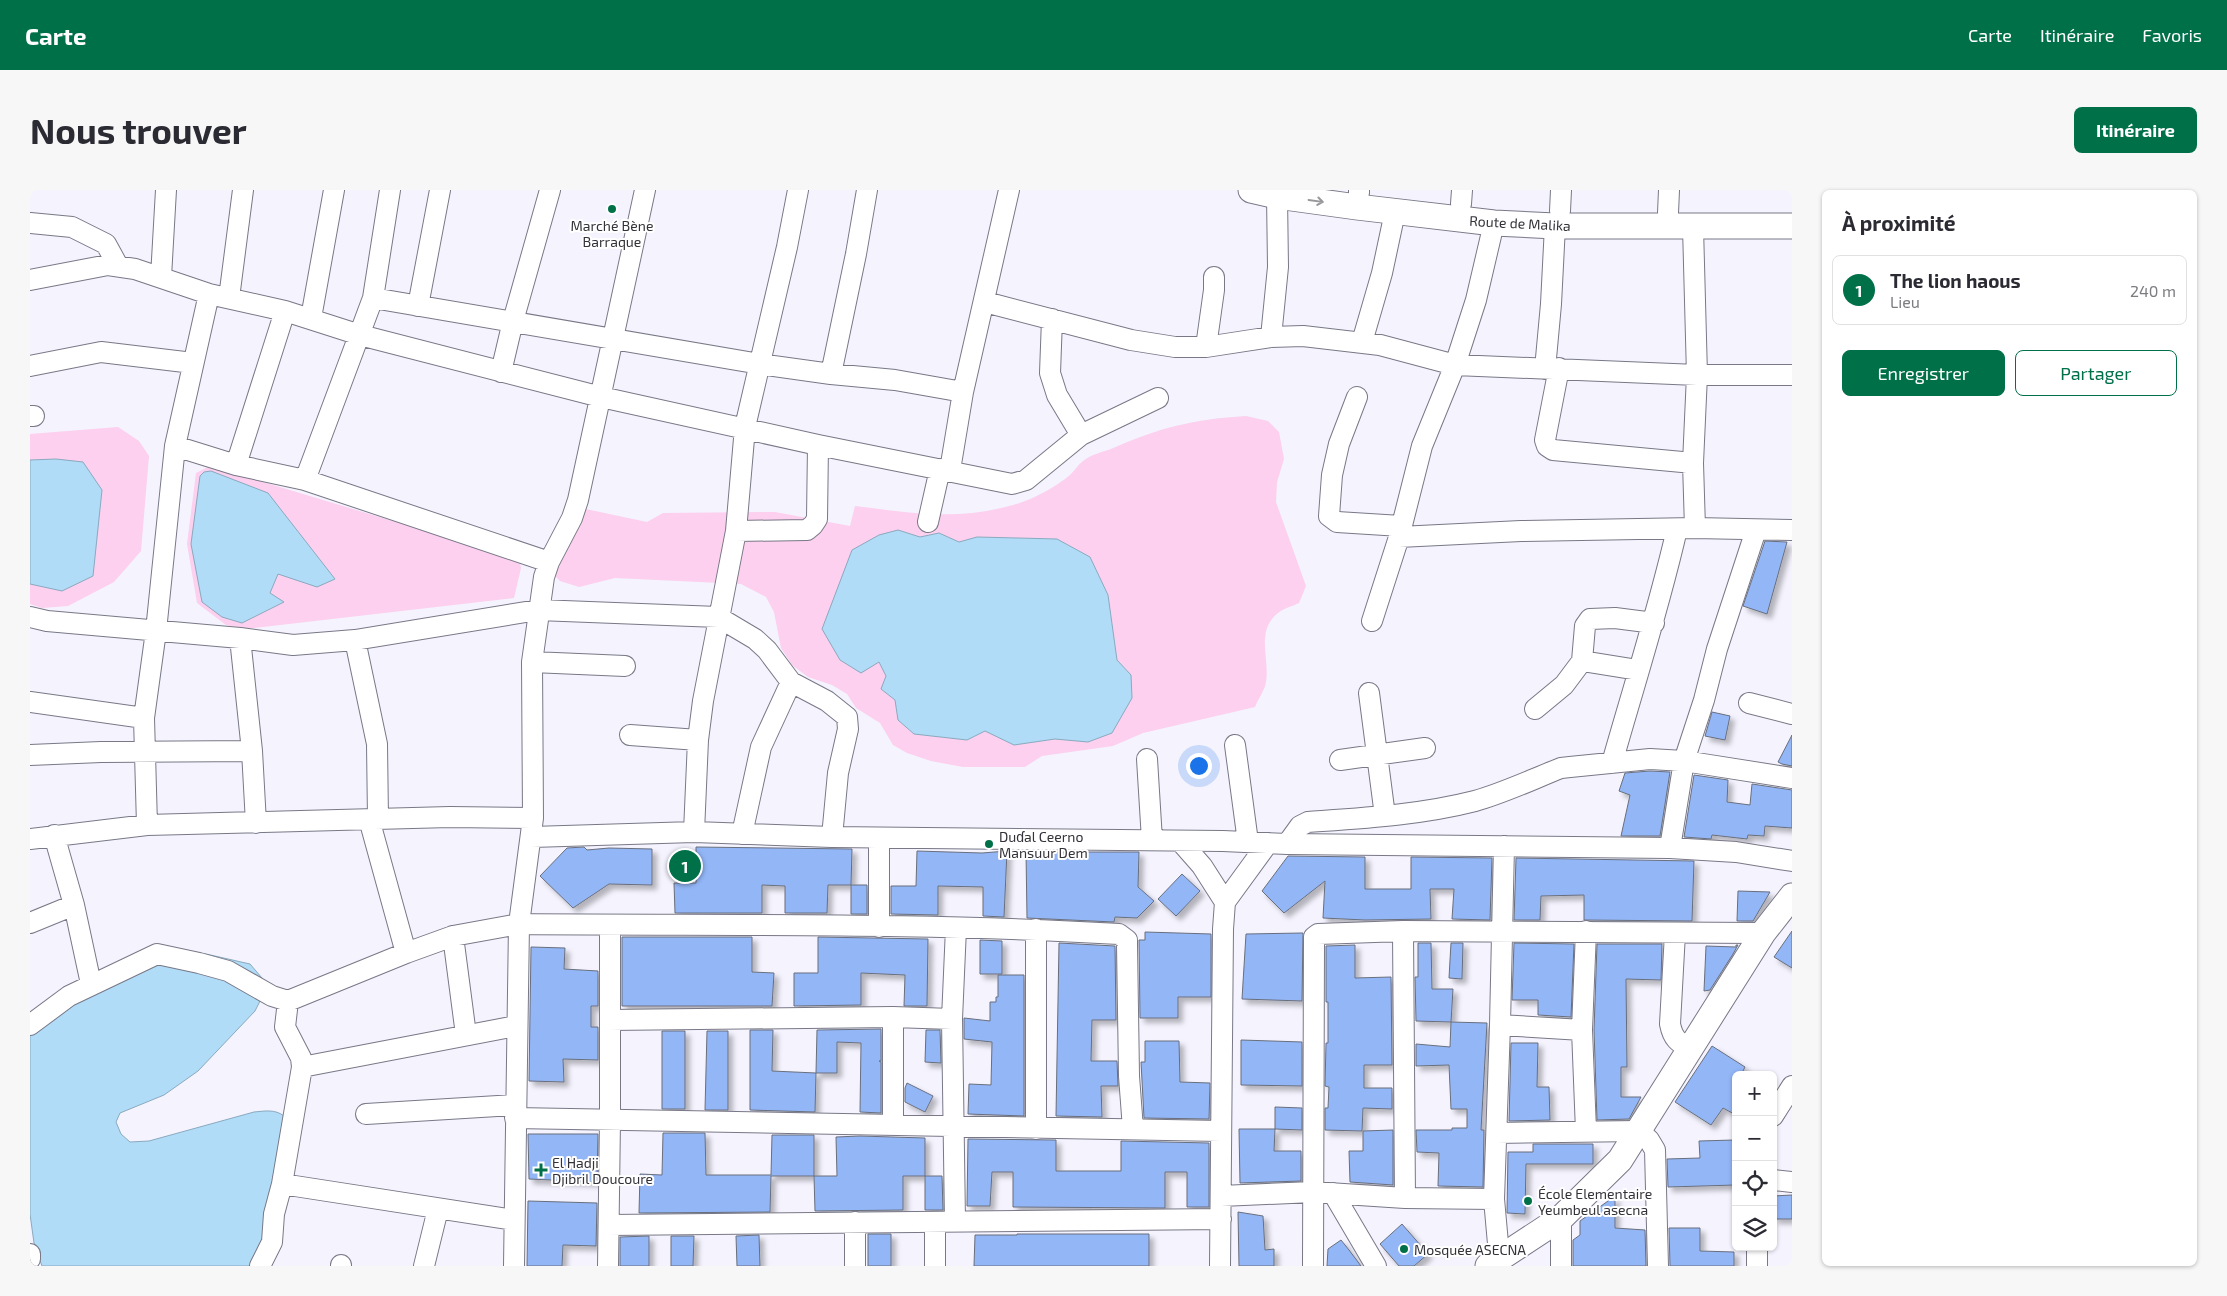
<!DOCTYPE html>
<html lang="fr">
<meta charset="utf-8">
<style>
body{margin:0;font-family:"Exo 2",sans-serif;background:#f7f7f7;color:#2b2b33}
.controls{position:absolute;right:15px;bottom:15px;display:grid;overflow:hidden;border-radius:8px;box-shadow:0 1px 4px #0004}
.controls button{width:45px;height:45px;display:grid;place-items:center;padding:0;border:0;border-bottom:1px solid #e1e1e2;background:#fff;color:#2b2b33;font:25px sans-serif}
.you{position:absolute;left:1168px;top:575px;width:18px;height:18px;margin:-12px;border:4px solid #fff;border-radius:50%;background:#1a73e8;box-shadow:0 0 0 8px #1a73e833}
.badge{display:grid;place-items:center;width:32px;height:32px;border-radius:50%;background:#007049;color:#fff;font-size:16px;font-weight:700}
.pin{position:absolute;translate:-50% -50%;border:2px solid #fff;box-shadow:0 1px 5px #0006}
.list{margin:0;padding:0;list-style:none}
h2{display:flex;justify-content:space-between;align-items:center;height:65px;margin:0;padding:0 20px;font-size:21px}
h2 small{font-size:16px;font-weight:400;color:#7c7c81}
.list li{display:grid;grid-template-columns:32px 1fr auto;gap:15px;align-items:center;box-sizing:border-box;height:70px;margin:0 10px 10px;padding:0 10px;border:1px solid #e1e1e2;border-radius:8px}
.list b{display:block;font-size:19px;white-space:nowrap}
.list p{margin:0;font-size:16px;white-space:nowrap;color:#7c7c81}
.list em{font-size:16px;font-style:normal;color:#7c7c81}
.actions{display:flex;gap:10px;padding:15px 20px}
.actions a{flex:1;padding:11px 0;border:1px solid #007049;border-radius:8px;text-align:center;font-size:18px;color:#007049}
.actions .main{background:#007049;color:#fff}
.icon{flex:none;width:28px;height:28px;fill:none;stroke:currentColor;stroke-width:2;stroke-linecap:round;stroke-linejoin:round}
.map{position:relative;flex:none;width:1762px;height:1076px;overflow:hidden;border-radius:8px}
header{display:flex;align-items:center;gap:30px;box-sizing:border-box;height:70px;padding:0 25px;background:#007049;color:#fff}
header strong{font-size:24px}
nav{display:flex;gap:28px;margin-inline-start:auto;font-size:18px}
.intro{display:flex;align-items:center;justify-content:space-between;box-sizing:border-box;height:120px;padding:0 30px}
h1{margin:0;font-size:35px}
.button{padding:12px 22px;border-radius:8px;background:#007049;color:#fff;font-size:18px;font-weight:700}
main{display:flex;gap:30px;padding:0 30px}
aside{flex:1;background:#fff;border-radius:8px;box-shadow:0 1px 4px #0004}
.map>svg:first-child{display:block}
.green{fill:#fcd0ee;fill-rule:evenodd}
.water{fill:#b0dcf8;stroke:#8aa9be}
.building{fill:#93b6f7;stroke:#686f7d;filter:url(#shadow)}
.lines{fill:none;stroke-linecap:round;stroke-linejoin:round}
.minor-casing{stroke:#787887;stroke-width:22}
.major-casing{stroke:#787887;stroke-width:27}
.minor{stroke:#fff;stroke-width:20}
.major{stroke:#fff;stroke-width:25}
.oneway{stroke:#98989c}
.poi-dot{fill:#007049;stroke:#fff;stroke-width:2}
.labels{text-anchor:middle;dominant-baseline:central;stroke-width:4;stroke-linejoin:round;paint-order:stroke}
.street-label{font-size:14px;fill:#323238;stroke:#fff}
.poi-label{font-size:14px;fill:#323238;stroke:#fff;text-anchor:start}
</style>
<header>
<strong>Carte</strong>
<nav><a>Carte</a><a>Itinéraire</a><a>Favoris</a></nav>
</header>
<div class="intro"><h1>Nous trouver</h1><a class="button">Itinéraire</a></div>
<main>
<div class="map">
<svg width="1762" height="1076" viewBox="0 0 1762 1076">
<defs>
<filter id="shadow"><feDropShadow dx="4.5" dy="4.5" stdDeviation="2.5" flood-color="#0004"/></filter>
</defs>
<rect width="100%" height="100%" fill="#f4f3fe"/>
<path class="green" d="M 1216,226 L 1238,231 L 1249,242 L 1254,269 L 1247,292 L 1246,312 L 1276,396 L 1269,413 C 1263,416 1254,418 1248,423 C 1225,441 1240,468 1236,492 C 1235,500 1228,509 1225,517 L 1113,543 L 1083,556 L 1012,566 L 995,577 L 933,577 L 901,571 L 877,563 L 863,555 L 850,533 L 826,518 L 817,504 L 802,495 L 778,487 L 762,475 L 751,458 L 744,422 L 736,407 L 711,394 L 585,388 L 549,397 L 530,391 L 520,381 L 551,318 L 617,332 L 633,323 L 745,322 L 820,336 L 825,316 C 883,323 926,331 983,315 C 1002,310 1026,297 1040,285 C 1044,281 1048,275 1053,271 C 1060,265 1072,262 1081,259 C 1128,238 1164,229 1216,226 ZM 868,340 L 890,347 L 909,343 L 929,352 L 947,347 L 1027,349 L 1060,367 L 1078,405 L 1087,470 L 1101,485 L 1058,552 L 1025,549 L 984,555 L 955,541 L 937,550 L 884,544 L 868,530 L 865,510 L 851,499 L 856,486 L 849,471 Z
M 88,237 L 109,251 L 119,266 L 111,361 L 84,392 L 38,416 L 12,418 L 0,414 L 0,244 Z
M 180,276 L 489,369 L 491,378 L 484,408 L 215,439 L 196,435 L 167,413 L 157,354 L 166,283 Z"/>
<path class="water" d="M 26,269 L 53,272 L 72,300 L 63,386 L 32,401 L 0,394 L 0,270 Z
M 181,281 L 238,303 L 305,389 L 287,397 L 248,384 L 240,403 L 254,412 L 212,433 L 192,427 L 172,412 L 161,354 L 170,286 L 174,282 Z
M 868,340 L 890,347 L 909,343 L 929,352 L 947,347 L 1027,349 L 1060,367 L 1078,405 L 1087,470 L 1101,485 L 1102,508 L 1082,543 L 1058,552 L 1025,549 L 984,555 L 955,541 L 937,550 L 884,544 L 868,530 L 865,510 L 851,499 L 856,486 L 849,472 L 831,483 L 810,470 L 792,439 L 822,360 L 849,345 Z
M 176,764 L 220,774 L 232,788 L 234,803 L 225,821 L 168,881 L 134,905 L 90,923 L 86,932 L 91,944 L 100,952 L 119,951 L 224,922 C 235,921 245,919 254,926 L 245,1033 L 221,1076 L 12,1076 L 4,1053 L 0,1024 L 0,846 L 18,828 L 137,767 Z"/>
<path class="building" d="M 1735,351 L 1757,352 L 1737,424 L 1713,416 Z
M 1682,522 L 1700,526 L 1695,550 L 1675,546 Z
M 1762,545 L 1762,576 L 1752,574 L 1748,572 Z
M 1620,581 L 1640,582 L 1630,646 L 1591,646 L 1600,605 L 1589,601 L 1595,583 Z
M 1664,585 L 1698,590 L 1697,612 L 1720,615 L 1722,594 L 1762,600 L 1762,638 L 1735,636 L 1734,646 L 1718,645 L 1717,649 L 1682,645 L 1681,649 L 1654,647 Z
M 554,657 L 557,660 L 579,658 L 622,659 L 622,695 L 579,694 L 543,718 L 510,686 L 537,658 Z
M 666,657 L 822,659 L 821,695 L 798,695 L 797,723 L 755,723 L 755,696 L 732,695 L 732,723 L 645,723 L 644,693 L 666,693 Z
M 887,661 L 952,663 L 977,661 L 974,727 L 953,726 L 953,697 L 908,696 L 908,725 L 861,724 L 861,696 L 886,696 Z
M 996,662 L 1109,662 L 1108,697 L 1124,711 L 1107,728 L 1085,727 L 1084,732 L 997,728 Z
M 1258,666 L 1335,667 L 1335,699 L 1381,699 L 1381,667 L 1462,668 L 1460,730 L 1422,729 L 1424,699 L 1400,699 L 1401,729 L 1335,730 L 1293,728 L 1295,691 L 1254,723 L 1232,701 Z
M 1486,668 L 1664,671 L 1662,731 L 1554,730 L 1554,705 L 1511,706 L 1510,730 L 1484,730 Z
M 1152,684 L 1170,701 L 1146,726 L 1128,709 Z
M 821,695 L 837,695 L 837,724 L 821,724 Z
M 1708,701 L 1740,702 L 1723,731 L 1707,731 Z
M 1762,741 L 1762,778 L 1744,767 Z
M 1115,742 L 1181,744 L 1181,807 L 1148,807 L 1148,828 L 1110,828 L 1109,750 L 1115,750 Z
M 1273,743 L 1272,811 L 1212,809 L 1216,744 Z
M 592,747 L 722,747 L 722,782 L 744,783 L 742,816 L 592,816 Z
M 788,747 L 898,749 L 897,816 L 874,816 L 875,785 L 831,783 L 831,815 L 764,816 L 764,783 L 788,783 Z
M 950,750 L 972,751 L 972,784 L 950,784 Z
M 1029,753 L 1085,756 L 1086,830 L 1062,830 L 1061,871 L 1087,871 L 1088,896 L 1071,896 L 1072,927 L 1026,926 Z
M 1388,753 L 1401,753 L 1402,799 L 1423,799 L 1421,832 L 1386,831 L 1385,787 L 1388,787 Z
M 1421,753 L 1433,753 L 1432,789 L 1419,788 Z
M 1484,753 L 1544,754 L 1541,827 L 1508,825 L 1508,810 L 1482,810 Z
M 1567,754 L 1632,754 L 1631,790 L 1596,789 L 1597,877 L 1591,877 L 1591,907 L 1611,907 L 1599,929 L 1567,930 L 1564,840 Z
M 1325,755 L 1325,788 L 1361,787 L 1362,875 L 1334,875 L 1334,898 L 1362,898 L 1362,919 L 1333,918 L 1332,941 L 1295,940 L 1295,918 L 1298,918 L 1299,897 L 1295,896 L 1296,853 L 1298,853 L 1298,812 L 1296,812 L 1296,756 Z
M 1706,755 L 1708,755 L 1703,764 L 1680,800 L 1674,801 L 1676,756 L 1706,757 Z
M 501,757 L 535,758 L 534,779 L 568,781 L 568,816 L 561,816 L 561,837 L 568,837 L 568,870 L 533,869 L 534,892 L 499,891 Z
M 968,785 L 994,785 L 994,926 L 938,924 L 939,894 L 961,895 L 962,852 L 934,849 L 934,828 L 960,831 L 960,812 L 966,812 L 966,807 L 968,807 Z
M 1421,832 L 1457,833 L 1451,940 L 1454,940 L 1453,997 L 1408,996 L 1409,963 L 1387,962 L 1386,940 L 1422,940 L 1422,938 L 1437,938 L 1437,919 L 1421,919 L 1419,875 L 1386,876 L 1386,854 L 1420,857 Z
M 851,839 L 851,871 L 849,871 L 851,872 L 851,923 L 830,922 L 831,853 L 807,852 L 807,883 L 786,883 L 787,840 Z
M 720,840 L 743,840 L 742,881 L 786,883 L 785,922 L 720,920 Z
M 896,840 L 910,840 L 911,873 L 895,872 Z
M 632,841 L 655,841 L 655,919 L 632,919 Z
M 677,841 L 698,841 L 698,920 L 675,920 Z
M 1211,850 L 1272,852 L 1272,896 L 1211,895 Z
M 1115,851 L 1149,851 L 1150,892 L 1180,893 L 1179,929 L 1114,928 L 1111,872 L 1115,872 Z
M 1481,853 L 1508,853 L 1507,897 L 1519,897 L 1520,930 L 1479,931 Z
M 1682,856 L 1715,877 L 1711,885 L 1706,885 L 1706,925 L 1693,918 L 1681,935 L 1645,912 Z
M 877,893 L 903,906 L 895,922 L 875,912 L 875,898 Z
M 1245,917 L 1272,918 L 1272,940 L 1245,939 Z
M 1209,939 L 1245,939 L 1244,961 L 1271,961 L 1271,991 L 1210,993 Z
M 1363,940 L 1363,995 L 1320,992 L 1319,961 L 1333,961 L 1333,941 Z
M 633,943 L 675,943 L 676,985 L 741,985 L 742,945 L 784,945 L 784,986 L 741,986 L 740,1022 L 609,1023 L 610,984 L 632,985 Z
M 498,944 L 568,944 L 567,992 L 499,989 Z
M 830,946 L 895,948 L 895,986 L 873,986 L 873,1020 L 785,1021 L 784,986 L 807,986 L 806,947 Z
M 938,949 L 1026,950 L 1026,981 L 1091,981 L 1091,951 L 1179,953 L 1179,1017 L 1157,1017 L 1157,982 L 1135,982 L 1135,1018 L 983,1017 L 983,982 L 962,982 L 960,1016 L 937,1016 Z
M 1704,950 L 1705,995 L 1638,997 L 1637,969 L 1670,968 L 1669,951 Z
M 1503,954 L 1563,954 L 1563,974 L 1496,974 L 1495,1024 L 1477,1023 L 1478,962 L 1503,962 Z
M 895,986 L 912,986 L 913,1020 L 895,1020 Z
M 1762,1005 L 1762,1029 L 1744,1029 L 1743,1006 Z
M 1585,1006 L 1585,1038 L 1615,1040 L 1616,1076 L 1543,1076 L 1543,1050 L 1550,1045 L 1550,1031 Z
M 498,1011 L 567,1013 L 566,1056 L 533,1055 L 532,1076 L 497,1076 Z
M 1208,1022 L 1233,1026 L 1235,1060 L 1244,1059 L 1244,1076 L 1209,1076 Z
M 1372,1034 L 1398,1064 L 1384,1076 L 1369,1076 L 1350,1054 Z
M 1639,1038 L 1670,1038 L 1670,1061 L 1704,1062 L 1704,1076 L 1640,1076 Z
M 838,1044 L 861,1044 L 861,1076 L 838,1076 Z
M 987,1044 L 1119,1044 L 1119,1076 L 944,1076 L 945,1045 L 987,1045 Z
M 729,1045 L 730,1076 L 707,1076 L 706,1046 Z
M 619,1046 L 619,1076 L 590,1076 L 590,1047 Z
M 641,1046 L 664,1046 L 663,1076 L 641,1076 Z
M 1311,1050 L 1319,1060 L 1331,1076 L 1297,1076 L 1298,1059 Z"/>
<g class="lines">
<defs>
<path id="minor" d="M 1329,3 L 1329,0
M 1431,14 L 1432,0
M 1530,21 L 1531,0
M 1638,23 L 1639,0
M 0,33 L 42,37 L 76,54 L 88,76
M 1663,37 L 1667,185 L 1663,273 L 1665,338
M 131,87 L 136,0
M 0,90 L 78,75 L 105,79 L 179,104 L 255,121 L 330,145 L 571,207 L 788,255 L 982,294 L 996,290 L 1051,245 L 1128,208
M 199,108 L 213,0
M 343,108 L 730,174 L 801,184 L 865,190 L 933,202
M 955,112 L 1101,150 L 1145,157 L 1176,157 L 1241,147 L 1273,146 L 1350,155 L 1425,175 L 1667,185 L 1762,185
M 388,116 L 410,0
M 281,128 L 304,0
M 1022,129 L 1020,183 L 1027,205 L 1051,245
M 1241,147 L 1248,77 L 1247,6
M 1332,152 L 1352,83 L 1365,22
M 1176,157 L 1184,100 L 1184,87
M 0,176 L 71,162 L 163,173
M 1529,178 L 1515,250 L 1517,256 L 1523,260 L 1663,273
M 1515,179 L 1521,114 L 1525,36
M 471,182 L 483,131 L 520,0
M 801,184 L 826,64 L 837,0
M 1327,207 L 1309,254 L 1302,285 L 1299,326 L 1307,332 L 1371,336
M 0,226 L 4,226
M 145,256 L 206,275 L 275,290 L 519,372
M 206,275 L 255,121
M 920,280 L 933,202 L 979,0
M 275,290 L 343,108 L 360,0
M 898,332 L 910,279
M 706,341 L 777,340 L 783,335 L 787,329 L 788,255
M 1369,347 L 1491,341 L 1665,338 L 1762,340
M 0,427 L 17,431 L 210,448 L 263,455 L 325,450 L 508,420 L 688,427 L 725,449 L 737,460 L 761,492 L 797,511 L 817,527 L 818,539 L 808,583 L 802,647
M 1342,431 L 1369,347 L 1392,256 L 1425,175 L 1446,110 L 1464,33
M 210,448 L 222,561 L 226,633
M 325,450 L 347,554 L 348,629
M 1552,471 L 1555,436 L 1560,429 L 1585,428 L 1624,433
M 502,472 L 595,476
M 1339,503 L 1355,626
M 0,512 L 114,528
M 1719,513 L 1762,524
M 1505,519 L 1534,495 L 1552,471 L 1608,480
M 600,545 L 668,550
M 1205,555 L 1218,652
M 0,565 L 71,562 L 222,561
M 1117,569 L 1122,650
M 1310,570 L 1395,558
M 1582,573 C 1604,495 1629,418 1647,339
M 339,629 L 376,763
M 117,635 L 420,627 L 503,628
M 664,642 L 668,550 L 673,511 L 706,341 L 715,237 L 757,57 L 768,0
M 712,644 L 731,557 L 761,492
M 24,645 L 44,715 L 61,794
M 502,647 L 664,642 L 802,647 L 1193,651 L 1257,654 L 1640,658 L 1706,662 L 1762,671
M 0,649 L 117,635 L 114,528 L 126,441 L 145,256 L 179,104
M 1150,651 L 1172,676 L 1195,712
M 1257,654 L 1270,636 L 1278,632 C 1334,628 1390,625 1445,611 C 1474,603 1503,589 1531,578 L 1540,577 L 1620,569 L 1654,571 L 1762,588
M 1640,658 L 1654,571 L 1674,510 L 1687,459 L 1726,340
M 0,733 L 44,715
M 849,737 L 849,648
M 1373,741 L 1375,1008
M 1556,741 L 1552,840 L 1556,941
M 1645,743 L 1640,834 C 1643,849 1648,852 1660,859
M 423,746 L 436,845
M 580,830 L 863,827 L 922,829
M 0,835 L 39,806 L 127,764 L 169,773 L 198,781 L 242,806 L 258,811 L 376,763 L 423,746 L 489,734 C 689,736 889,732 1089,744 L 1097,750 L 1097,754 L 1099,886 L 1103,939
M 1470,835 L 1552,840
M 272,877 L 486,836
M 336,924 L 485,915
M 1743,926 L 1762,896
M 485,928 L 1191,941
M 863,935 L 863,827
M 1006,939 L 1006,739
M 1467,943 L 1609,941 L 1619,950 L 1625,960 L 1628,1076
M 1743,990 L 1762,992
M 252,994 L 484,1030
M 1303,1003 L 1346,1076
M 1191,1006 L 1283,1002 L 1375,1008 L 1464,1009
M 1531,1028 L 1531,1076
M 925,1031 L 922,829 L 926,738
M 825,1032 L 825,1076
M 579,1035 L 1191,1029
M 0,1064 L 0,1069
M 230,1076 L 242,1052 L 244,1024 L 252,994 L 272,877 L 271,868 L 255,837 L 258,811
M 311,1076 L 311,1075
M 394,1076 L 408,1019
M 484,1076 L 489,734 L 503,628 L 502,472 L 514,387 L 519,372 L 542,328 L 548,310 L 615,0
M 578,1076 L 580,930 L 580,735
M 905,1076 L 905,1032
M 1190,1076 L 1193,739 L 1195,712 L 1238,653
M 1283,1076 L 1284,752 L 1284,747 L 1288,744 L 1373,741 L 1733,743
M 1470,1076 L 1464,1009 L 1470,835 L 1474,656
M 1727,1076 L 1727,1057"/>
<path id="major" d="M 1221,0 L 1247,6 L 1327,17 L 1464,33 L 1525,36 L 1762,36
M 1458,1076 L 1531,1028 L 1590,970 L 1733,743 L 1762,706"/>
</defs>
<use href="#minor" class="minor-casing"/>
<use href="#major" class="major-casing"/>
<use href="#minor" class="minor"/>
<use href="#major" class="major"/>
</g>
<defs><path id="oneway-shaft" d="M-6 0H5M1.5-3L5.5 0L1.5 3" fill="none" stroke-width="1.6" stroke-linecap="round" stroke-linejoin="round" transform="scale(1.25)"/></defs>
<use class="oneway" href="#oneway-shaft" transform="translate(1286 11) rotate(8)"/>
<g class="poi-dot">
<circle cx="582" cy="19" r="5"/>
<circle cx="959" cy="654" r="5"/>
<path d="M508.5 972.5h5v5h5v5h-5v5h-5v-5h-5v-5h5z"/>
<circle cx="1498" cy="1011" r="5"/>
<circle cx="1374" cy="1059" r="5"/>
</g>
<g class="labels">
<g class="street-label">
<text transform="translate(1490 33) rotate(3)">Route de Malika</text>
</g>
<g class="poi-label">
<text x="582" y="35" text-anchor="middle">Marché Bène<tspan x="582" dy="16">Barraque</tspan></text>
<text x="969" y="646">Duɗal Ceerno<tspan x="969" dy="16">Mansuur Dem</tspan></text>
<text x="522" y="972">El Hadji<tspan x="522" dy="16">Djibril Doucoure</tspan></text>
<text x="1508" y="1003">École Elementaire<tspan x="1508" dy="16">Yeumbeul asecna</tspan></text>
<text x="1384" y="1059">Mosquée ASECNA</text>
</g>
</g>
</svg>
<div class="controls">
<button>+</button>
<button>−</button>
<button><svg class="icon" aria-label="locate" viewBox="0 0 24 24"><circle cx="12" cy="12" r="6"/><path d="M12 2v4M12 18v4M2 12h4M18 12h4"/></svg></button>
<button><svg class="icon" aria-label="layers" viewBox="0 0 24 24"><path d="M12 4l9 5-9 5-9-5zM3 14l9 5 9-5"/></svg></button>
</div>
<div class="you"></div>
<div class="pin badge" style="left:655px;top:676px">1</div>
</div>
<aside>
<h2>À proximité<small></small></h2>
<ul class="list">
<li><span class="badge">1</span><div><b>The lion haous</b><p>Lieu</p></div><em>240 m</em></li>
</ul>
<div class="actions"><a class="main">Enregistrer</a><a>Partager</a></div>
</aside>
</main>
